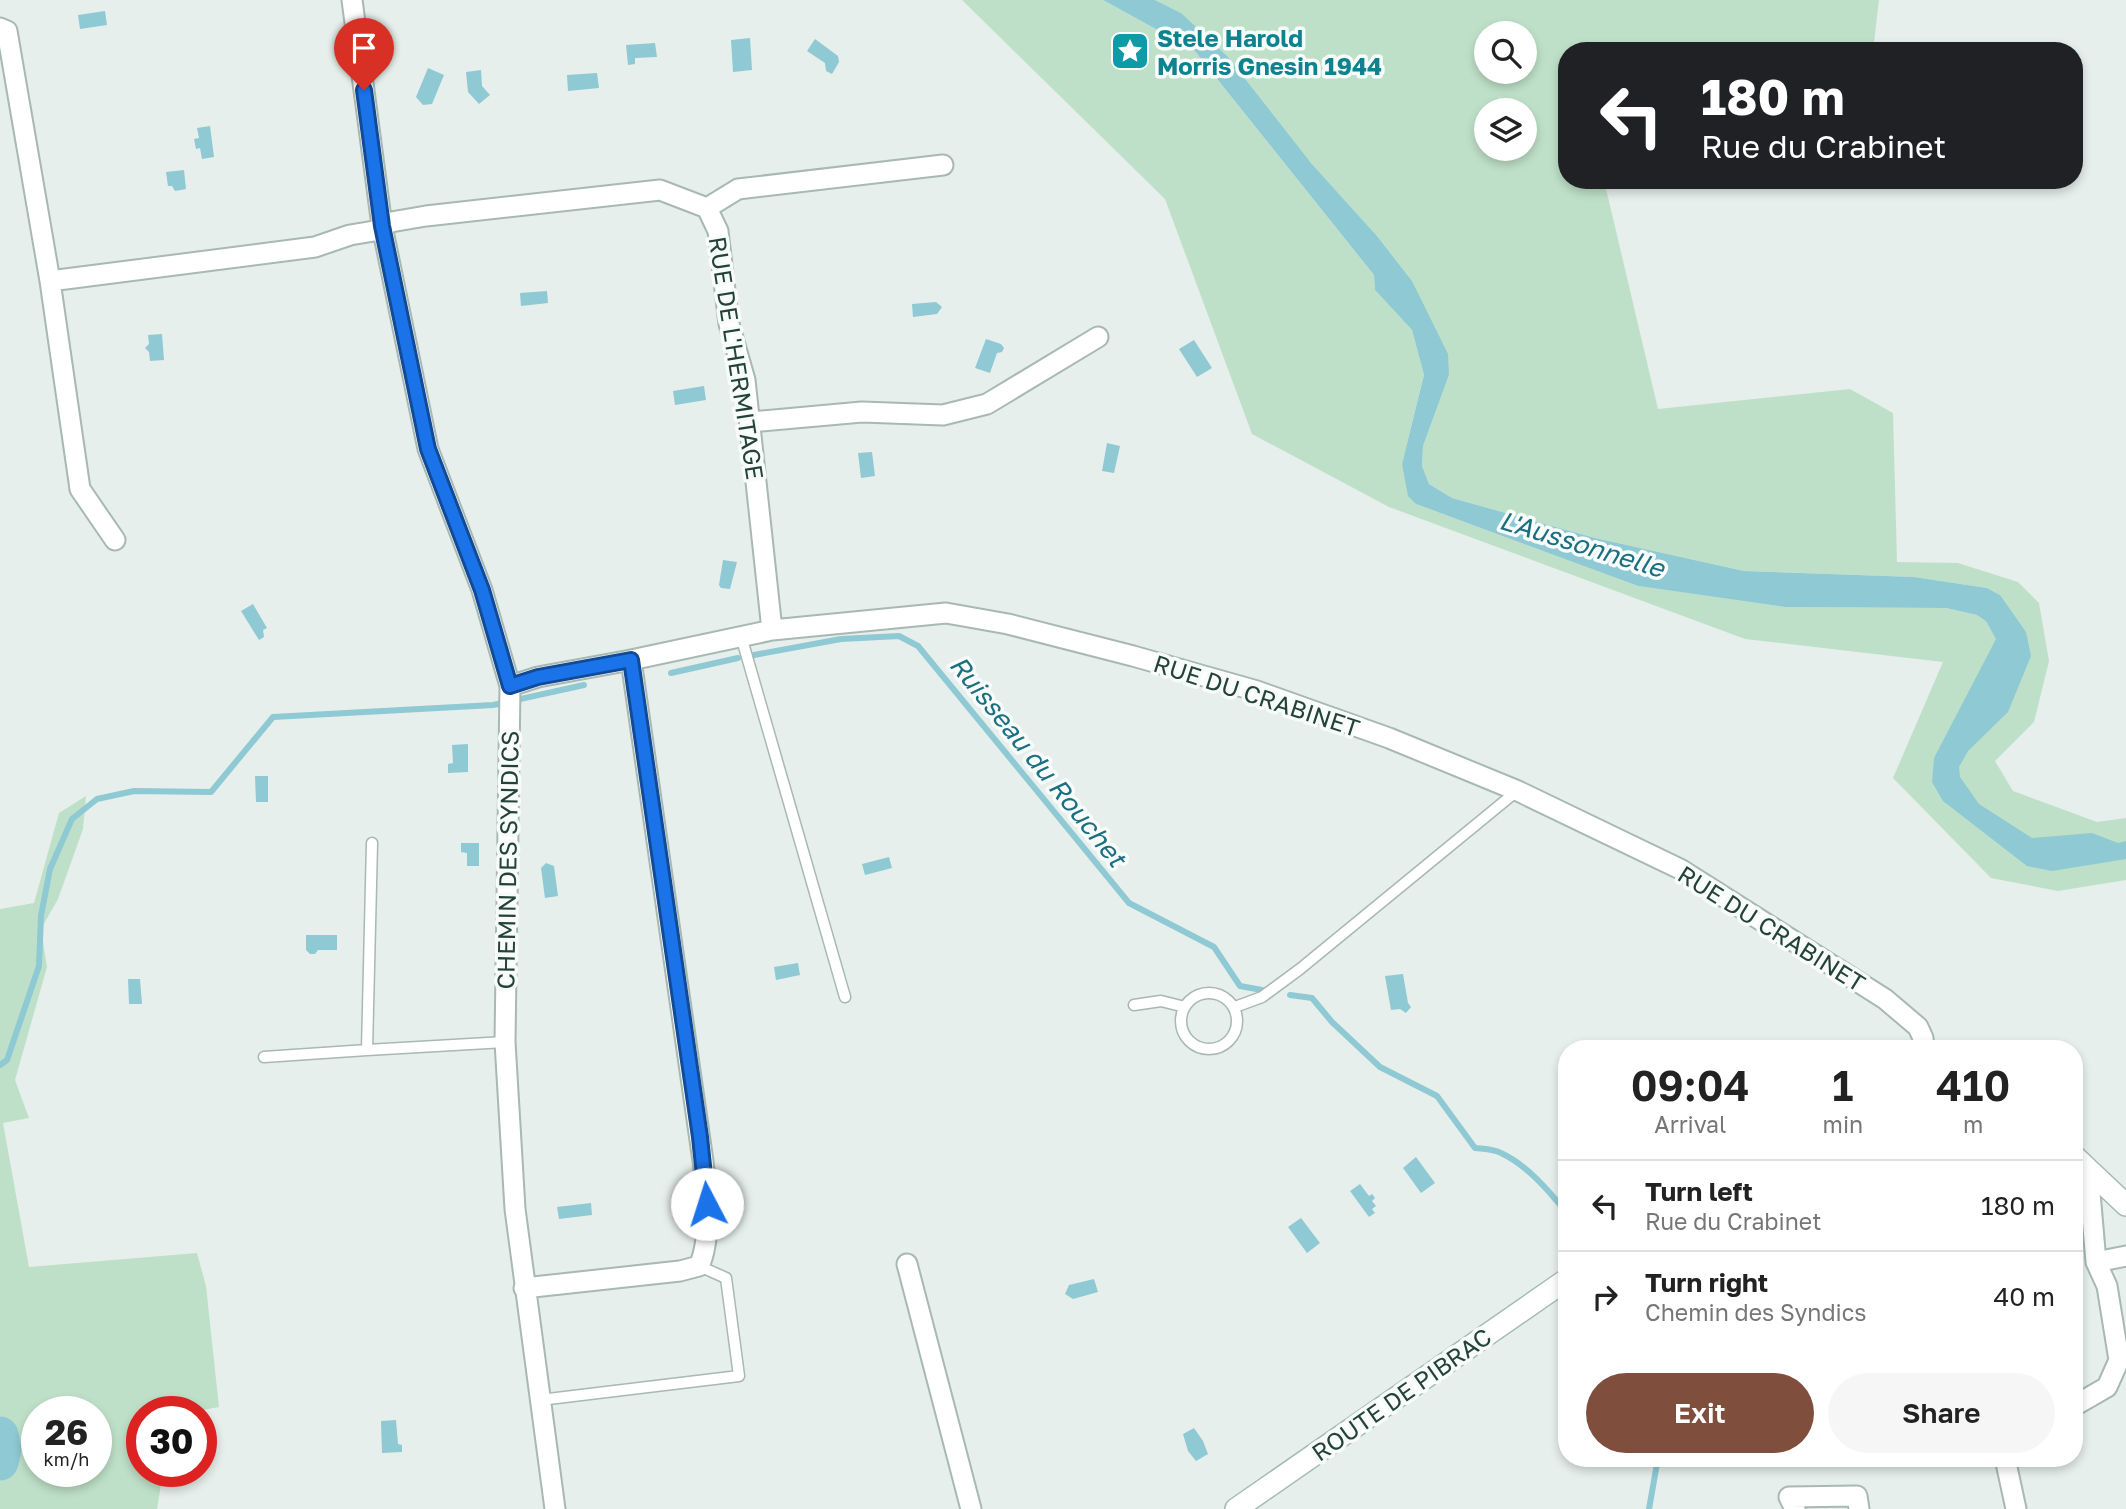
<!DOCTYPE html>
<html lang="en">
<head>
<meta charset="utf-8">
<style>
  :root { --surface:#fff; --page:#f6f6f6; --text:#222; --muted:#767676; --line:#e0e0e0; --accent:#804e3d }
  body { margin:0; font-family:"Golos Text",sans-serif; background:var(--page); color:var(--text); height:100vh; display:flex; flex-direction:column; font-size:26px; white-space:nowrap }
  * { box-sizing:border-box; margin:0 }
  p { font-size:23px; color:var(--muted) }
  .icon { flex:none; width:38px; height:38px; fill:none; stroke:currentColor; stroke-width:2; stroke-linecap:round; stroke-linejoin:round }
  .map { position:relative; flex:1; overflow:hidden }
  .sheet { position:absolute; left:1558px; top:1040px; width:525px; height:427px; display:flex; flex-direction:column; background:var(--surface); border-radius:28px; box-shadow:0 4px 10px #0003 }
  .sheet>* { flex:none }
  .banner { position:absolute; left:1558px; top:42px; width:525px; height:147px; border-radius:28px; box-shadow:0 4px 10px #0003; background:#202124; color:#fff; overflow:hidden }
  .controls { position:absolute; left:1474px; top:21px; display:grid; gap:14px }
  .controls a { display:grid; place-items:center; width:63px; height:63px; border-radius:50%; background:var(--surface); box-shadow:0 4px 10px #0003; font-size:35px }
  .speed { position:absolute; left:21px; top:1396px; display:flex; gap:14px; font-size:35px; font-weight:700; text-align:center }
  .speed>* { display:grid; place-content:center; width:91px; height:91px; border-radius:50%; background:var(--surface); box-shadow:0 4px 10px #0003; line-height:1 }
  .speed small { font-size:18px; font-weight:400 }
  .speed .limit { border:10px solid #d22; background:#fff; color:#111 }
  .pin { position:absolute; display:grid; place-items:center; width:60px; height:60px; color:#fff; margin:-72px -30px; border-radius:50% 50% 50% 0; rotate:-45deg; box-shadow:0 0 7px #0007 }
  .pin .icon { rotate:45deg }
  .me { position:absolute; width:77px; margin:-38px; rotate:355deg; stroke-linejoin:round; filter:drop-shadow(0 0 5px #0008) }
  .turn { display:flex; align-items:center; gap:24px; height:147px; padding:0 28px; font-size:32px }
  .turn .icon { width:91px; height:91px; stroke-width:2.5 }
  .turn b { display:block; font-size:49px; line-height:60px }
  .eta { display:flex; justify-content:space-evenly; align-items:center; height:119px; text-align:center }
  .eta b { font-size:42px; font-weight:600; line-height:49px }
  .primary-button { display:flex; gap:14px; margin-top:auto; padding:14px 28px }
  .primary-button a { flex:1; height:80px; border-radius:42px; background:var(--accent); color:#fff; font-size:28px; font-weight:600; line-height:80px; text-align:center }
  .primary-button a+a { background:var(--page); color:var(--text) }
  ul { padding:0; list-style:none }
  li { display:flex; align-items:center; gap:21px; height:91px; padding:0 28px; border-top:2px solid var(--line) }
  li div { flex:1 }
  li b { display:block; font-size:26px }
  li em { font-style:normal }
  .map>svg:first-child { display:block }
  .green { fill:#bfe0c8; fill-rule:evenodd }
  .water { fill:#8ec9d4 }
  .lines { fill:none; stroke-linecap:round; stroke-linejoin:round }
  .stream { stroke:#8ec9d4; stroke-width:6 }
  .river { stroke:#8ec9d4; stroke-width:37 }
  .lane-casing { stroke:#a8b8b2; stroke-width:13 }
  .street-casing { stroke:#a8b8b2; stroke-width:23 }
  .secondary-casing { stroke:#a4bbb3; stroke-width:24 }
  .lane { stroke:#fff; stroke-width:10 }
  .street { stroke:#fff; stroke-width:19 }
  .secondary { stroke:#fff; stroke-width:21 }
  .route-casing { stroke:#114b97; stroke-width:18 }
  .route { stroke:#1a73e8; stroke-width:12 }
  .labels { text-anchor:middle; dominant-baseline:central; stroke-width:7; stroke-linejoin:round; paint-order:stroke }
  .culture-label { font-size:24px; font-weight:bold; fill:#0d838f; stroke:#f7fbf9; text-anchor:start }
  .street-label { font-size:24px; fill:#24423a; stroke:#f7fbf9 }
  .water-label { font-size:26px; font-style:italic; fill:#1c6f80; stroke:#f7fbf9 }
</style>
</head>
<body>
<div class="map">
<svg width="2126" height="1509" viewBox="0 0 2126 1509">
  <rect width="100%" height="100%" fill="#e6efeb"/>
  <!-- green -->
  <path class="green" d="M962,0H1103L1194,50L1374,275L1375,290L1412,330L1424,375L1402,464L1416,504L1638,586L1785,607L1946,608L1977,615L2000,595L1987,588L1914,577L1744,571L1595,538L1452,498L1429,484L1422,466L1423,446L1449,375L1412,281L1377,236L1311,163L1181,13L1155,0H1879L1873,51H1566V180H1604L1658,409L1850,389L1893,413L1897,562L1958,563L2018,582L2039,603L2049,661L2034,722L1995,761L2013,791L2097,822L2126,818V880L2058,891L1991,878L1893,778L1943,662L1745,639L1389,507L1252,434L1165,199ZM1486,33H1524V72H1486ZM1486,110H1524V149H1486Z
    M86,796L83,829L58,899L41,929L47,967L15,1080L29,1118L3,1123L29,1267L197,1253L206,1286L219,1407L192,1412H142V1472H163L157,1509H0V909L34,903L59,813ZM37,1412H96V1472H37Z"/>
  <!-- water -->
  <path class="water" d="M1103,0H1155L1181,13L1227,56L1311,163L1377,236L1412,281L1448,354L1449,375L1423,446L1422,466L1429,484L1452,498L1595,538L1744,571L1914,577L1987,588L2000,595L2026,632L2031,656L2008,712L1968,751L1959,767L1960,777L1979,804L2032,838L2092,833L2118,843L2126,841V859L2052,871L2027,866L1943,801L1932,782L1934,758L1996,639L1986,621L1977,615L1946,608L1785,607L1638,586L1416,504L1408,496L1402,464L1424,375L1412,330L1375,290L1374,275L1194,50Z
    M105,11L107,25L80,29L78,15Z
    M750,38L752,70L733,72L731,40Z
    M815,39L838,56L839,62L832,74L826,71L825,63L807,51Z
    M655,43L657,57L635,58V64L628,65L626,45Z
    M428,68L444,75L432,104L423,105L416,97Z
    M481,70L482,86L490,95L479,104L468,92L466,72Z
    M597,73L599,88L568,91L567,75Z
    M210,126L214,157L202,159L200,148L196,149L194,139L199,138L197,128Z
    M184,170L186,189L175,191L172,186H168L166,172Z
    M547,291L548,303L521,306L520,293Z
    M936,302L942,307L937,314L913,317L912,304Z
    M162,334L164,360L150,361L149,352L145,348L149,344L148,335Z
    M986,339L1001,344L1004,348L1002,352L997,353L990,373L975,368Z
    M1194,340L1212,368L1197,377L1179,349Z
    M704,386L706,400L675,405L673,391Z
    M1107,443L1120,446L1114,473L1102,471Z
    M872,452L875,476L861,478L858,453Z
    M723,560L737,562L730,589L721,588L719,585Z
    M253,604L267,628L263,630L264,637L259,640L241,611Z
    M468,744V772L448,773V764L453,763L452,745Z
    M255,776H268V802H256Z
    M461,843H479V866H467V853L461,852Z
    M889,857L892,868L865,875L862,864Z
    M546,863L554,866L558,896L545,898L541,868Z
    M306,935H337V950H318L315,954H310L306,950Z
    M798,963L800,975L776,980L774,967Z
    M1403,974L1408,1003L1411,1007L1406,1013L1400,1009L1391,1010L1385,976Z
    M128,979H140L142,1004H129Z
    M1416,1157L1435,1183L1421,1193L1403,1168Z
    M1360,1184L1369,1196L1372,1194L1375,1198L1372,1201L1376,1206L1372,1209L1375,1213L1369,1217L1350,1191Z
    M591,1203L592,1215L559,1219L557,1207Z
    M1301,1218L1320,1243L1307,1253L1288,1227Z
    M1094,1279L1098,1292L1073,1299L1065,1294L1069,1285Z
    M396,1420L398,1444L402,1445V1452L382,1453L381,1421Z
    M1194,1428L1203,1441L1208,1454L1196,1461L1188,1451L1183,1434Z"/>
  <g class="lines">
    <!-- stream -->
    <path class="stream" d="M754,655L841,639L899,636L918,646L1129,903L1214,947L1240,986L1262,990
      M671,673L738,658
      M1290,995L1312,998L1332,1022L1380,1067L1437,1096L1475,1148C1483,1149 1494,1149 1501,1153C1527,1165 1549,1191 1566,1212
      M0,1065L7,1060L39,966L41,916L50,869L72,819L97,799L134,791L211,792L273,717L493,705L584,685
      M1649,1509L1658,1458"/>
    <!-- river -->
    <path class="river" d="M0,1435L3,1449L0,1462"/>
    <defs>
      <path id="lane" d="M741,636L845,997
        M1181 1021a28 28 0 1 1 56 0a28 28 0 1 1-56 0Z
        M1134,1005L1161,1001L1185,1007
        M1235,1007L1262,997L1300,969L1517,791
        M367,1050L505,1042
        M264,1057L367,1050L372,843
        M540,1400L739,1376L726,1278L699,1266"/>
      <path id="street" d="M352,0L382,226L428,449L482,590L510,686L505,1042L515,1209L555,1509
        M0,28L7,31L50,281
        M707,208L738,189L943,165
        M751,422L862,412L943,415L987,404L1098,337
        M115,540L80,489L50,281L315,247L350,235L374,231L391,222L426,216L660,190L707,208L718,231L729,324L745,380L772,630
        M510,686L538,677L631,660L772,630L946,613L1008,624L1133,656L1257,691L1389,738L1518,791L1680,869L1885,999L1918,1027L1923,1038L1924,1048
        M2096,1262L2126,1256
        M907,1264L971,1509
        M524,1288L680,1271L699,1266C712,1238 706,1192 703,1161L631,660
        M2074,1406L2107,1387L2119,1360L2107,1286L2096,1262L2088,1170
        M2005,1458L2016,1509
        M1795,1509L1789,1497L1857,1496L1859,1509"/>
      <path id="secondary" d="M2074,1156L2126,1205
        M1236,1509L1566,1280"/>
    </defs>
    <!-- lane casing -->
    <use href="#lane" class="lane-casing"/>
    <!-- street casing -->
    <use href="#street" class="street-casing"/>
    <!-- secondary casing -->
    <use href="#secondary" class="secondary-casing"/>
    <!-- lane -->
    <use href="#lane" class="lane"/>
    <!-- street -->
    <use href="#street" class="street"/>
    <!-- secondary -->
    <use href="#secondary" class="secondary"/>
  </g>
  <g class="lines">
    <defs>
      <path id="route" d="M364,90L382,226L428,449L482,590L510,686L538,677L631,660L700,1137L707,1204"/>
    </defs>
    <!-- route casing -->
    <use href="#route" class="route-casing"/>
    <!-- route -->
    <use href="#route" class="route"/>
  </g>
  <!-- icons -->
  <defs>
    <symbol id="sight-square" viewBox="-11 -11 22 22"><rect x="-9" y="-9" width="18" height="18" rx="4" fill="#0f9aa8" stroke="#f7fbf9"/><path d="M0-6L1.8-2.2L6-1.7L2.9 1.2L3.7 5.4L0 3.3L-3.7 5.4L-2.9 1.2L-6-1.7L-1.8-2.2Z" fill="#fff"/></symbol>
  </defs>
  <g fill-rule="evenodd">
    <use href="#sight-square" x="1108" y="29" width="44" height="44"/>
  </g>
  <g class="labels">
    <!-- culture labels -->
    <g class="culture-label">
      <text x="1157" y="37">Stele Harold<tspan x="1157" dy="28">Morris Gnesin 1944</tspan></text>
    </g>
    <!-- street labels -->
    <g class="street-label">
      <text transform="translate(737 358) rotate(81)">RUE DE L'HERMITAGE</text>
      <text transform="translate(1257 695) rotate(18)">RUE DU CRABINET</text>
      <text transform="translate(507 860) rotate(-89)">CHEMIN DES SYNDICS</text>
      <text transform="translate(1772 928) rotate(32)">RUE DU CRABINET</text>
      <text transform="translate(1401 1394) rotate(-35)">ROUTE DE PIBRAC</text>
    </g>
    <!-- water labels -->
    <g class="water-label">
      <text transform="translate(1582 544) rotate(17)">L'Aussonnelle</text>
      <text transform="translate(1038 761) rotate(51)">Ruisseau du Rouchet</text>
    </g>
  </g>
</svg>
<div class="controls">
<a><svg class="icon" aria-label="search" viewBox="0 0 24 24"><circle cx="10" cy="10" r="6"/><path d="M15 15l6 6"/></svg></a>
<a><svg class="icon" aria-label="layers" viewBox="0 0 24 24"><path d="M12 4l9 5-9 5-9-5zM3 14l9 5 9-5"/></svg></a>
</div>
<div class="speed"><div>26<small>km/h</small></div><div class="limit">30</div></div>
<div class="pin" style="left:364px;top:90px;background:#d93025"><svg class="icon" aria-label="arrive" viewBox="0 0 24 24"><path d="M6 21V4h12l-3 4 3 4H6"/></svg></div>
<svg class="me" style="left:707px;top:1204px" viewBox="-20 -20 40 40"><circle r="19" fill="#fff"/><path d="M0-13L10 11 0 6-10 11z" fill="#1a73e8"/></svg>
<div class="banner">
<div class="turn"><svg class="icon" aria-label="left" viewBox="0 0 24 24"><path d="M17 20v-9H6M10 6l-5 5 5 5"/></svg><div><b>180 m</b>Rue du Crabinet</div></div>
</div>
<section class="sheet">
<div class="eta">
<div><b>09:04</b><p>Arrival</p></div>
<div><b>1</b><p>min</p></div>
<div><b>410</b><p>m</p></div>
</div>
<ul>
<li><svg class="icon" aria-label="left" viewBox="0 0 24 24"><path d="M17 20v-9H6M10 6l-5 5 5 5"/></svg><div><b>Turn left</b><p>Rue du Crabinet</p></div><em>180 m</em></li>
<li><svg class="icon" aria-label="right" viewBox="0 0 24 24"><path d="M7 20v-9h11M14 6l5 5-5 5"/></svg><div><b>Turn right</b><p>Chemin des Syndics</p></div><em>40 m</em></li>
</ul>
<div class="primary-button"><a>Exit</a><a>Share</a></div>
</section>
</div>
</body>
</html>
